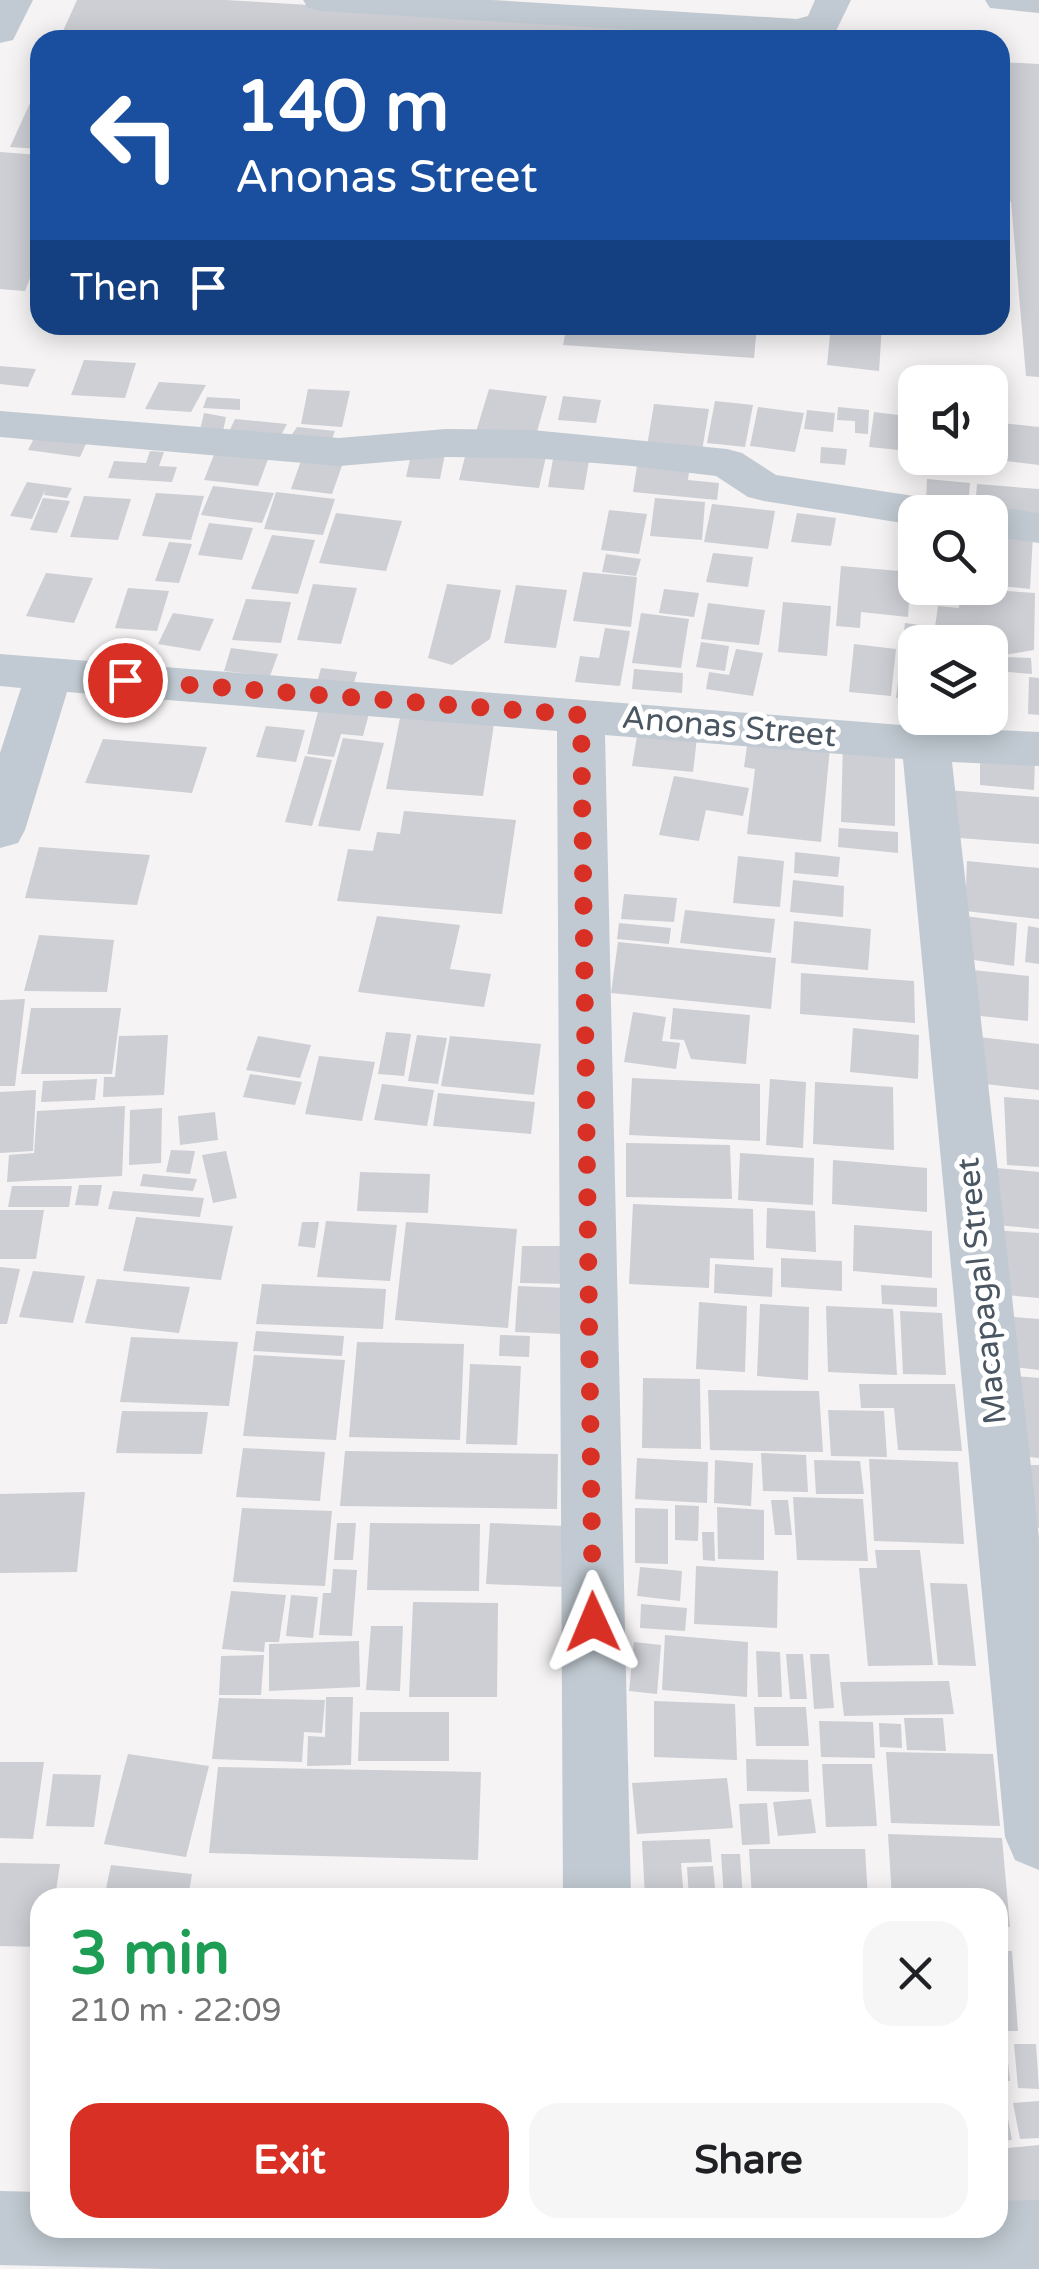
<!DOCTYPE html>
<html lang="en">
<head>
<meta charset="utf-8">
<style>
  :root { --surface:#fff; --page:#f6f6f6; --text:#202124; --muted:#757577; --accent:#d93025 }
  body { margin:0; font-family:"Varela Round",sans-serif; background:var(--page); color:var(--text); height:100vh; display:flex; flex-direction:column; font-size:38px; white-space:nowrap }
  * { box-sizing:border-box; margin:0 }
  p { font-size:32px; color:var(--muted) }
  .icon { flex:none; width:55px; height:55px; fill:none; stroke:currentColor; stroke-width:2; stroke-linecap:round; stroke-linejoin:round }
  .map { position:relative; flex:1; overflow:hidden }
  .panel { position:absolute; left:30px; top:1888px; width:978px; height:350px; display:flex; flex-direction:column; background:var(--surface); border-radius:30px; box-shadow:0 5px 25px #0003 }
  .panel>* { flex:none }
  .banner { position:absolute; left:30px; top:30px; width:980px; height:305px; border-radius:30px; box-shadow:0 5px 25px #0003; background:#1a4fa0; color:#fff; overflow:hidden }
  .tools { position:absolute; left:898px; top:365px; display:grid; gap:20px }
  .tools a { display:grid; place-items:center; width:110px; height:110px; border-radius:20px; background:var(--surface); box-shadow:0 5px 25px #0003; font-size:50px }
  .pin { position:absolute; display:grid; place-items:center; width:85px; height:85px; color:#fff; margin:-42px; border:5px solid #fff; border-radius:50%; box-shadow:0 2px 10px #0007 }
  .me { position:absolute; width:110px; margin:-55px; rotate:359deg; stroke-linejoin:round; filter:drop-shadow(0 0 8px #0008) }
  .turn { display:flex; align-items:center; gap:35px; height:210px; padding:0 40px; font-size:45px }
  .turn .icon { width:130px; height:130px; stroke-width:2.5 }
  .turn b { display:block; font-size:70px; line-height:85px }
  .then { display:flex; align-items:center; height:95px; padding:0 40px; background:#0003; gap:20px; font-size:38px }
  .round { display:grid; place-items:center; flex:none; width:105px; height:105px; border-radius:30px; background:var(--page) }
  .overview { display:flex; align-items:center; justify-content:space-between; height:170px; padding:0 40px }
  h1 { font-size:60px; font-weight:800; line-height:75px; color:#1e9e55 }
  .button { display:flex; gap:20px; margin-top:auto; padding:20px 40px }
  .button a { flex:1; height:115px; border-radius:30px; background:var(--accent); color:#fff; font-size:40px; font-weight:800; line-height:115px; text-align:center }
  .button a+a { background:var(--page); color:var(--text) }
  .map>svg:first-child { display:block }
  .building { fill:#cdcfd5 }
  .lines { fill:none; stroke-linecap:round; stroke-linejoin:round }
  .minor { fill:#c1cad2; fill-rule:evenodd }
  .route { stroke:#d93025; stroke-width:18; stroke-dasharray:0 32.4 }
  .labels { text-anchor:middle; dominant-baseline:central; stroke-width:10; stroke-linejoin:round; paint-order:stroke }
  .street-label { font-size:32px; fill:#4a5661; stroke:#fff }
</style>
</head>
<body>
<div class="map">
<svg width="1039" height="2269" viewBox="0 0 1039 2269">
  <rect width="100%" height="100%" fill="#f5f3f3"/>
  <!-- building -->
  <path class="building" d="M77,0H225L783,33V40H59Z
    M1000,62L1039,64V377L1026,376L1011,202L1000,201Z
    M40,81V149L10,147Z
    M0,152L40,155V252L25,291L0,289Z
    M1000,231H1005L1006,309H1000Z
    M567,325H757L754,358L563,345Z
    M831,325H882L879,371L827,365Z
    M84,360L136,363L125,398L71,395Z
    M0,366L36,369L28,387L0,384Z
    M159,382L206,385L191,412L145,409Z
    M308,389L350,391L342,427L301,424Z
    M489,389L547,396L535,439L476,432Z
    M563,396L601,400L596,423L558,420Z
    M207,397L240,399V410L203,408Z
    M715,401L753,405L745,447L707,443Z
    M654,404L709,409L701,457L646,452Z
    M758,407L804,413L795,452L750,446Z
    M838,407L869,410L868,434L855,433V421L837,420Z
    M807,410L835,413L833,432L804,429Z
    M874,412L914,417L909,451L869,447Z
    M204,413L226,417L222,436L199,434Z
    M235,419L287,424L279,439L227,436Z
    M1001,423L1039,427V465L998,460Z
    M297,427L335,431L329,446L288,440Z
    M39,428L90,435L80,457L28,450Z
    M468,445L547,452L539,488L459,480Z
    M413,446L446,449L440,479L406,477Z
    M217,447L270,454L258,486L204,480Z
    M821,447L847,449L845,465L820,463Z
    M150,451L164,452L159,466L177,467L172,482L108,478L114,461L146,463Z
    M554,453L590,455L584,490L548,487Z
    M303,455L344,460L332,494L291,489Z
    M638,459L690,463L688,480L719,483L717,500L633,492Z
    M927,479L970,483L968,509L926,505Z
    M27,482L72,488L67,498L44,495L45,490L32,519L10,516Z
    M977,484L1039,489V523L990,519V509L975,508Z
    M213,486L274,493L262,523L201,515Z
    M276,492L335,499L323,535L264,529Z
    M156,493L204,496L191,540L142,536Z
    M84,496L131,499L118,540L70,537Z
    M43,498L70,501L57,533L30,530Z
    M655,498L705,502L702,540L650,536Z
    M712,504L775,511L768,549L704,542Z
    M609,510L647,514L639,554L601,550Z
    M336,513L402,521L386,571L319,563Z
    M797,513L836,518L831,546L791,542Z
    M209,523L253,528L242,560L198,555Z
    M990,530L1033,535L1030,589L990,585Z
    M272,535L315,540L298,594L251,589Z
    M169,542L192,544L179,583L155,581Z
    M713,553L753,557L748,587L706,582Z
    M606,554L641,559L636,576L602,572Z
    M841,566L911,572L908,617L861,612L860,628L836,626Z
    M583,572L637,577L631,627L573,621Z
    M46,573L93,578L74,623L26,616Z
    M313,584L357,588L341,644L297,640Z
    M447,584L501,590L490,639L452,665L428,658Z
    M516,585L567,590L556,648L504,643Z
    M128,588L169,591L157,631L115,628Z
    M960,588L1035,593L1034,650L998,656L997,667H990V642H958V622L956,642H915V700L896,698L905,623L935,627L938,606L959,608Z
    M664,589L699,593L694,617L659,613Z
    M246,599L291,602L281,643L232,640Z
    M783,602L831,606L827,656L778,652Z
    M708,603L765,610L759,645L701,639Z
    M173,613L214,619L200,651L158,644Z
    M641,613L689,619L681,668L632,663Z
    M605,628L630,631L620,686L575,682L580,656L599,658Z
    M701,642L729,646L725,671L696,667Z
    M854,644L896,649L891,696L849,692Z
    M231,648L278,654L270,676L224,671Z
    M736,649L763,653L753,696L706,689L709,672L729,675Z
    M1007,657L1031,658L1032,674L1008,672Z
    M321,668L357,672L351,693L315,690Z
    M634,669L683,673L682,693L632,689Z
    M1029,677L1039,678V715L1028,714Z
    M321,700L371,706L363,736L341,734L334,757L307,754Z
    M400,718L494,724L483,796L386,789Z
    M639,724L698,729L693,772L632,766Z
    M266,726L305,730L296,762L256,757Z
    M343,738L384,743L360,831L318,826Z
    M103,739L207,747L192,793L85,783Z
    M748,739L830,748L821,842L747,834L755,769L744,767Z
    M843,741L895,744V826L841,822Z
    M980,753L1035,758L1034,790L980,785Z
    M305,756L332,760L312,826L285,822Z
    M674,776L749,788L743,816L706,810L699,841L659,835Z
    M947,790L1039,797V844L947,837Z
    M404,811L516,820L502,914L337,901L348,849L373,851L377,832L400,834Z
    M839,828L898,832V853L838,847Z
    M39,847L150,855L137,905L25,898Z
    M795,852L840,857L838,877L794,873Z
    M738,856L784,861L780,907L733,903Z
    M967,861L1039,868V919L965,911Z
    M793,880L844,886L843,917L790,912Z
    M624,894L677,898L674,922L621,919Z
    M685,910L775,919L771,953L680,943Z
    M958,915L1017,923L1014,966L954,957Z
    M377,916L460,925L450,969L491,974L484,1007L358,992Z
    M794,921L871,929L868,970L791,963Z
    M619,923L671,928L669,944L617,939Z
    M1028,926L1039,928V964L1025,962Z
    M39,935L114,940L107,992L24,991Z
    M618,942L776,958L771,1009L611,993Z
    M972,970L1029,976L1028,1021L971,1015Z
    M801,973L914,981L915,1023L800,1014Z
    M25,999L15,1086H0V1000Z
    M31,1008H121L112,1074H21Z
    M673,1008L750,1015L746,1064L691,1059L684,1040L670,1039Z
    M633,1012L666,1017L662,1041L680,1043L676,1069L624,1062Z
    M853,1028L919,1035L918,1079L850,1072Z
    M386,1032L411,1034L404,1076L378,1074Z
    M168,1035L164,1095L103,1097L104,1077H115L119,1036Z
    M417,1035L447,1038L438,1084L408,1081Z
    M258,1036L311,1045L300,1078L246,1070Z
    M450,1036L541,1044L534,1095L441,1086Z
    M979,1037L1039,1044V1090L976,1083Z
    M319,1056L375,1062L362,1121L305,1114Z
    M250,1074L302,1082L295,1105L243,1097Z
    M632,1078L760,1084V1141L629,1135Z
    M97,1079L95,1100L41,1102L43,1081Z
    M770,1079L806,1082L803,1148L766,1145Z
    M815,1082L893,1087L894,1150L813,1144Z
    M382,1084L434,1090L427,1126L374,1120Z
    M36,1090L33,1151L0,1153V1092Z
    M438,1093L535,1102L531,1134L433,1126Z
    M1004,1097L1039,1100V1167L1007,1165Z
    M125,1106L122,1176L7,1182L9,1155L34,1153L37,1111Z
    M162,1108L161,1163L129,1165L130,1110Z
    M215,1112L218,1140L180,1145L178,1116Z
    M626,1143L730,1145L732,1199L626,1197Z
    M171,1150L195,1151L190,1174L166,1172Z
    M226,1151L237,1198L213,1203L202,1155Z
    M740,1153L814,1158L813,1205L738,1200Z
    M833,1160L927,1168V1212L832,1204Z
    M985,1167L1039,1172V1229L986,1224Z
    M360,1172L430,1174L428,1213L357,1211Z
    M143,1174L197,1179L193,1191L140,1186Z
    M79,1185H102L98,1206L75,1205Z
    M12,1186H72L69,1207H8Z
    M113,1191L204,1198L200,1217L108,1209Z
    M633,1204L753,1209L754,1260L710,1258L709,1288L629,1284Z
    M767,1208L815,1211L816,1252L766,1248Z
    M0,1210H44L36,1259H0Z
    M136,1217L233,1226L221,1280L123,1271Z
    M326,1221L397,1225L390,1281L317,1277Z
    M302,1222H319L315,1248L298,1246Z
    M406,1222L517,1229L508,1328L395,1320Z
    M854,1225L932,1231V1278L853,1271Z
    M993,1230L1039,1233V1298L995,1294Z
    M522,1246H570V1284L520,1283Z
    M781,1258L842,1261V1291L781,1287Z
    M715,1264L773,1268L772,1297L714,1293Z
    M0,1267L20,1269L7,1324H0Z
    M33,1271L85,1276L73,1323L19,1317Z
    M97,1279L190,1287L179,1333L85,1323Z
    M262,1284L386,1289L383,1329L256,1324Z
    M881,1285L937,1288V1307L882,1304Z
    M518,1286L567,1288L563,1334L515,1332Z
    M699,1302L747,1306L745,1372L696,1369Z
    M760,1304L809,1307L808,1380L757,1376Z
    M826,1306L893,1309L897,1375L828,1372Z
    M900,1311L942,1313L946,1375L903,1374Z
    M1014,1317L1039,1319V1370L1015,1367Z
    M256,1331L344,1336L342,1356L253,1351Z
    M500,1335L530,1336L529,1357L499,1356Z
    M131,1337L238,1342L229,1406L120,1402Z
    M357,1342L464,1344L460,1440L349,1437Z
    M254,1355L345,1360L336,1440L243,1436Z
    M470,1364L521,1366L517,1445L466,1444Z
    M1016,1376L1039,1378V1458L1019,1456Z
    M643,1378L700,1379L701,1449L642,1448Z
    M859,1384H955L962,1451L898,1450L894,1408H861Z
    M708,1390L819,1391L823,1452L710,1450Z
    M828,1410L884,1411L887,1457L831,1456Z
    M122,1411L208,1412L202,1454L116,1453Z
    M243,1448L325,1452L320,1501L236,1497Z
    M345,1451L558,1454L557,1509L340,1506Z
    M761,1453L806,1455L808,1492L763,1491Z
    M637,1458L708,1462L707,1503L635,1499Z
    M869,1459L958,1462L964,1544L874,1541Z
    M715,1460L753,1463L751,1506L714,1503Z
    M814,1460L860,1461L864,1494H816Z
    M1028,1465H1039V1528H1033Z
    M85,1492L77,1572L0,1573V1494Z
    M793,1497L863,1499L868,1561L797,1560Z
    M771,1500H788L792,1535H775Z
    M675,1505L699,1506L698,1541L675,1540Z
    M717,1507L764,1510V1560L718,1559Z
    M242,1508L332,1511L325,1586L233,1582Z
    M635,1508L668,1509V1564L635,1563Z
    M337,1523H356L353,1560H334Z
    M370,1523L480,1524L479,1591L367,1590Z
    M490,1523L567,1526L564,1587L486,1584Z
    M702,1532H714L715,1561L703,1560Z
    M875,1550H920L933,1665L868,1666L859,1568H877Z
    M696,1566L778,1571L777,1628L694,1624Z
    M640,1567L682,1571L680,1601L637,1596Z
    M333,1569L357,1570L352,1636L319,1635L323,1593H331Z
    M930,1583L967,1584L976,1666L938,1665Z
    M231,1591L286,1595L279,1642H265L264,1652L222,1649Z
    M291,1595L318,1597L313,1638L286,1636Z
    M413,1602L498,1603L497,1697H409Z
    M641,1604L687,1608L685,1631L640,1628Z
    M371,1626H403L400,1691L366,1690Z
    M665,1635L748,1642L747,1697L662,1690Z
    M359,1641L360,1687L269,1691V1644Z
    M634,1642L661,1645L657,1694L629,1691Z
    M756,1651L780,1652L782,1697H758Z
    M786,1654H803L807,1699H790Z
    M810,1654H829L834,1708L814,1709Z
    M264,1655L261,1695H219L221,1656Z
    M949,1681L954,1714L844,1716L840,1682Z
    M326,1697H353L351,1765L307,1766L308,1736L325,1737Z
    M219,1698L325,1700L322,1733L304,1732L302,1762L212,1759Z
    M654,1701L735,1704L737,1760L654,1757Z
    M754,1707H806L809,1746H756Z
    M360,1712H449V1761H358Z
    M904,1718H943L946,1751L907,1750Z
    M819,1721L873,1722L875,1758L821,1757Z
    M879,1723L901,1724L902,1748L880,1747Z
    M886,1752L993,1754L1000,1826L891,1823Z
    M128,1754L209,1766L186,1857L104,1844Z
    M746,1759L808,1760L809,1792L747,1791Z
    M0,1762H44L33,1839L0,1838Z
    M822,1764H872L877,1826L826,1827Z
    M218,1767L481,1772L478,1860L209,1853Z
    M53,1774L101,1775L94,1827L46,1826Z
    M727,1778L733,1828L637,1834L632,1783Z
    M811,1799L816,1833L778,1836L773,1802Z
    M767,1803L770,1844L742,1845L739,1804Z
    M888,1834L1002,1838L1010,1927L998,1926V1898H892Z
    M710,1839L712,1862L681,1863L684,1898H645L642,1841Z
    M749,1849H865L868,1898H752Z
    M721,1854H740L743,1898H724Z
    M0,1863L60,1864L55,1898H40V1947L0,1946Z
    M111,1865L192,1874L188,1898H104Z
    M713,1866L716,1898H689L687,1867Z
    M998,1951H1012L1018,2031H998Z
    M998,2042L1006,2043L1010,2081L998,2080Z
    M1014,2044H1036L1039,2089L1018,2088Z
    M1003,2091L1012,2140L998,2141V2092Z
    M1039,2101V2138L1020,2139L1013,2103Z
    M1039,2145V2203L998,2207V2149Z"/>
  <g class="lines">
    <!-- minor -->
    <path class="minor" d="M0,0H33L13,40L0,43Z
      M303,0H492L797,19L808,16L815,0H851L836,31L802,40L321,11L308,8Z
      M985,0H1039V13L990,8Z
      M0,411L339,438L446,429L532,430L727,449L742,453L776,475L927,498L943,502L949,512H915V525L764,501L748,497L716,476L632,466L532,458L446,457L339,466L0,437Z
      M990,506L1039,513V543L990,536V512H973Z
      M0,654L926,727L1039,732V766L952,762L1039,1538V1870L1015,1860L1005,1837L903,759L605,735L631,1898H563L557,731L67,692L25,830L18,843L0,848V753L21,688L0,686Z
      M0,2191L40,2192V2228H998V2201L1039,2200V2269H164L0,2265Z"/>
  </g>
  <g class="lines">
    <!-- route -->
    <path class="route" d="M125,680L581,715L593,1622"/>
  </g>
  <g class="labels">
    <!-- street labels -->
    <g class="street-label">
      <text transform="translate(729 727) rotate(5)">Anonas Street</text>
      <text transform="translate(982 1291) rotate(-96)">Macapagal Street</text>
    </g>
  </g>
</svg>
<div class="tools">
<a><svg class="icon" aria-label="sound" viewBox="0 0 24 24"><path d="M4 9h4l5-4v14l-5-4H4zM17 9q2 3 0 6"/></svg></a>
<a><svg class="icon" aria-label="search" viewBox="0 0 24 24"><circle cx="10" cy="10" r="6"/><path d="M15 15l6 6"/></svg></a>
<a><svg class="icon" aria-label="layers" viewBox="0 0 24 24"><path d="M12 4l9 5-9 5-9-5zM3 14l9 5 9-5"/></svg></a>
</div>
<div class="pin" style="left:125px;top:680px;background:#d93025"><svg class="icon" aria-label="arrive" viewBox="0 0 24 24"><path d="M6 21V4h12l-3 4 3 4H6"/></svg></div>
<svg class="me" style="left:593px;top:1622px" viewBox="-20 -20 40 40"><path d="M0-17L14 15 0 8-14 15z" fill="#d93025" stroke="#fff" stroke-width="4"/></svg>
<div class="banner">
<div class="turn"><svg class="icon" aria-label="left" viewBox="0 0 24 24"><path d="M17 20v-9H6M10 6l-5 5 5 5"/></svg><div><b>140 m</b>Anonas Street</div></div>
<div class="then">Then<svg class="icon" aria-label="arrive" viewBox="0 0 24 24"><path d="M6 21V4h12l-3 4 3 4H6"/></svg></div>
</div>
<section class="panel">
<div class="overview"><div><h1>3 min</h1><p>210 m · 22:09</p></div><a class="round"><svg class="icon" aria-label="close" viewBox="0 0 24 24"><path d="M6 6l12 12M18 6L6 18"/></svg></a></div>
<div class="button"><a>Exit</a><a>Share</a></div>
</section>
</div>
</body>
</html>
